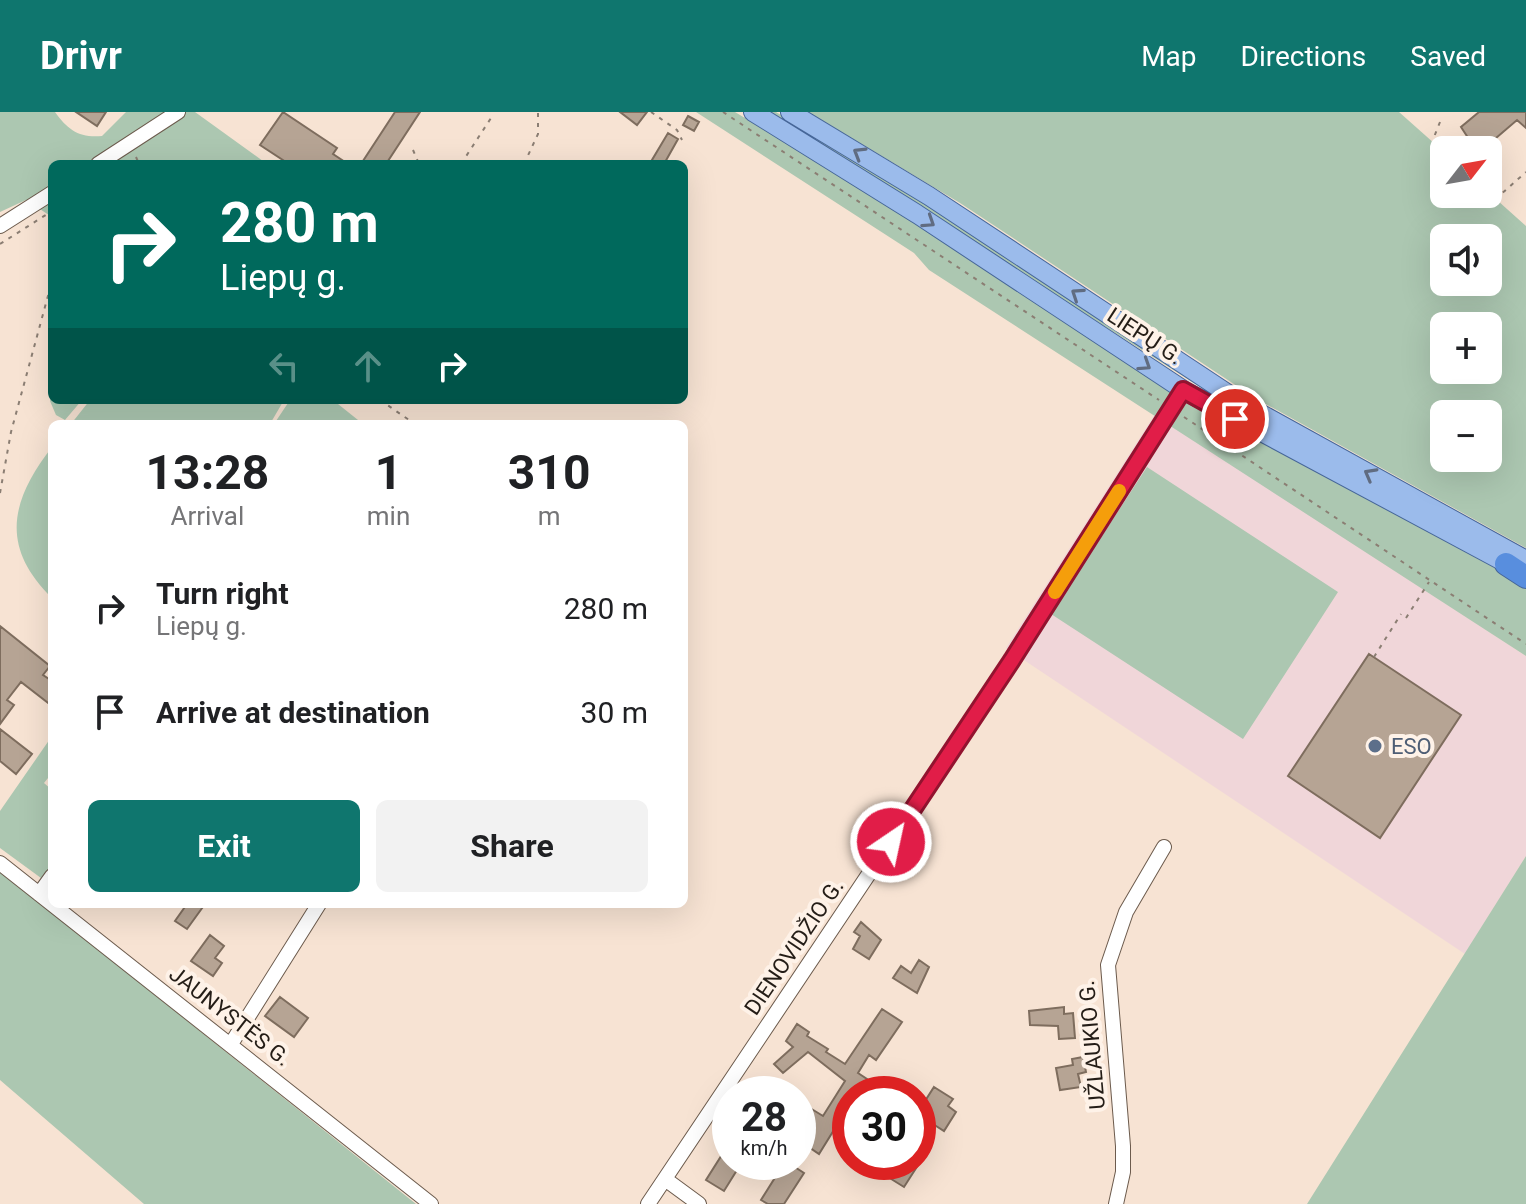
<!DOCTYPE html>
<html lang="en">
<head>
<meta charset="utf-8">
<style>
  :root { --surface:#fff; --page:#f2f2f2; --text:#202124; --muted:#757577; --accent:#0f766e }
  body { margin:0; font-family:Roboto,sans-serif; background:var(--page); color:var(--text); height:100vh; display:flex; flex-direction:column; font-size:30px; white-space:nowrap }
  * { box-sizing:border-box; margin:0 }
  p { font-size:26px; color:var(--muted) }
  .icon { flex:none; width:44px; height:44px; fill:none; stroke:currentColor; stroke-width:2; stroke-linecap:round; stroke-linejoin:round }
  .map { position:relative; flex:1; overflow:hidden }
  .drawer { position:absolute; left:48px; top:308px; width:640px; height:488px; display:flex; flex-direction:column; background:var(--surface); border-radius:12px; box-shadow:0 8px 32px #0002 }
  .drawer>* { flex:none }
  .guide { position:absolute; left:48px; top:48px; width:640px; height:244px; border-radius:12px; box-shadow:0 8px 32px #0002; background:#00695c; color:#fff; overflow:hidden }
  .needle { width:52px; rotate:59deg }
  .buttons { position:absolute; left:1430px; top:24px; display:grid; gap:16px }
  .buttons a { display:grid; place-items:center; width:72px; height:72px; border-radius:12px; background:var(--surface); box-shadow:0 8px 32px #0002; font-size:40px }
  .speed { position:absolute; left:712px; top:964px; display:flex; gap:16px; font-size:40px; font-weight:700; text-align:center }
  .speed>* { display:grid; place-content:center; width:104px; height:104px; border-radius:50%; background:var(--surface); box-shadow:0 8px 32px #0002; line-height:1 }
  .speed small { font-size:20px; font-weight:400 }
  .speed .limit { border:12px solid #d22; background:#fff; color:#111 }
  .pin { position:absolute; display:grid; place-items:center; width:68px; height:68px; color:#fff; margin:-34px; border:4px solid #fff; border-radius:50%; box-shadow:0 2px 8px #0007 }
  .me { position:absolute; width:88px; margin:-44px; rotate:34deg; stroke-linejoin:round; filter:drop-shadow(0 0 6px #0008) }
  .turn { display:flex; align-items:center; gap:28px; height:168px; padding:0 40px; font-size:36px }
  .turn .icon { width:104px; height:104px; stroke-width:2.5 }
  .turn b { display:block; font-size:56px; line-height:68px }
  .lanes { display:flex; align-items:center; height:76px; padding:0 40px; background:#0003; justify-content:center; gap:40px; direction:ltr }
  .lanes .off { opacity:.35 }
  .eta { display:flex; justify-content:space-evenly; align-items:center; height:136px; text-align:center }
  .eta b { font-size:48px; font-weight:700; line-height:56px }
  .primary-button { display:flex; gap:16px; margin-top:auto; padding:16px 40px }
  .primary-button a { flex:1; height:92px; border-radius:12px; background:var(--accent); color:#fff; font-size:32px; font-weight:700; line-height:92px; text-align:center }
  .primary-button a+a { background:var(--page); color:var(--text) }
  ul { padding:0; list-style:none }
  li { display:flex; align-items:center; gap:24px; height:104px; padding:0 40px }
  li div { flex:1 }
  li b { display:block; font-size:30px }
  li em { font-style:normal }
  header { display:flex; align-items:center; gap:48px; box-sizing:border-box; height:112px; padding:0 40px; background:var(--accent); color:#fff }
  header strong { font-size:38px }
  nav { display:flex; gap:44px; margin-inline-start:auto; font-size:28px }
  .map>svg:first-child { display:block }
  .commercial { fill:#f0d6d9 }
  .green { fill:#acc7b1; fill-rule:evenodd }
  .building { fill:#b6a494; stroke:#7e6d5e; stroke-width:2 }
  .lines { fill:none; stroke-linecap:round; stroke-linejoin:round }
  .minor-casing { stroke:#6c5b4d; stroke-width:16 }
  .major-casing { stroke:#466698; stroke-width:20 }
  .highway-casing { stroke:#466698; stroke-width:24 }
  .path { stroke:#8b7e73; stroke-width:2; stroke-dasharray:4 6; stroke-linecap:butt }
  .minor { stroke:#fff; stroke-width:14 }
  .major { stroke:#9bbbeb; stroke-width:18 }
  .highway { stroke:#588ede; stroke-width:22 }
  .oneway { stroke:#606c81 }
  .route-casing { stroke:#92132f; stroke-width:20 }
  .route { stroke:#e11d48; stroke-width:14 }
  .slow { stroke:#f59e0b; stroke-width:14 }
  .service-dot { fill:#5c6f8a; stroke:#fef2e8; stroke-width:3 }
  .labels { text-anchor:middle; dominant-baseline:central; stroke-width:8; stroke-linejoin:round; paint-order:stroke }
  .street-label { font-size:22px; fill:#241d17; stroke:#fef2e8 }
  .service-label { font-size:22px; fill:#4e5e75; stroke:#fef2e8; text-anchor:start }
</style>
</head>
<body>
<header>
<strong>Drivr</strong>
<nav><a>Map</a><a>Directions</a><a>Saved</a></nav>
</header>
<div class="map">
<svg width="1526" height="1092" viewBox="0 0 1526 1092">
  <rect width="100%" height="100%" fill="#f7e3d3"/>
  <!-- commercial -->
  <path class="commercial" d="M1155,302L1526,544V744L1465,842L1006,536Z"/>
  <!-- green -->
  <path class="green" d="M0,0H55C68,18 79,26 102,24L126,0H195L267,52H52V105L26,88L0,100Z
    M696,0H735L911,106L1156,271L1245,322L1427,416L1526,474V544L929,158L914,141Z
    M768,0H776L959,111L1224,286L1222,289Z
    M808,0H1399L1444,40V82L1488,80L1526,114V436L1255,286L960,91ZM1444,126H1488V170H1444ZM1444,214H1488V258H1444ZM1444,302H1488V346H1444Z
    M52,274V288H82L65,308L56,303L50,289Z
    M90,288H284L270,312H71Z
    M290,288H333L363,312H274Z
    M52,335V486C0,435 10,389 52,335Z
    M1147,355L1338,480L1243,627L1051,502Z
    M52,624V661L44,671L52,678V753L41,766L0,736V699Z
    M1526,744V1092H1307Z
    M0,759L416,1092H144L0,968Z"/>
  <!-- building -->
  <path class="building" d="M76,0H106L97,14Z
    M283,0L337,36L333,42L348,52H289L260,33Z
    M395,0H420L386,52H361Z
    M620,0H647L637,13Z
    M1479,0H1526V16L1517,8L1482,38H1476L1461,15Z
    M688,4L699,10L694,19L683,13Z
    M668,21L678,27L664,52H659L652,48Z
    M0,514L50,554L43,563L52,569V594L21,570L7,588L14,593L0,612Z
    M1369,542L1461,603L1380,726L1288,664Z
    M0,617L32,642L16,662L0,649Z
    M187,792H205L187,817L175,809Z
    M861,810L881,828L869,847L853,837L860,824L854,820Z
    M210,823L224,834L215,846L222,851L213,864L191,849Z
    M919,848L929,855L917,881L893,866L901,854L911,861Z
    M280,885L308,906L294,925L265,904Z
    M1064,895V902L1073,901L1075,926L1059,927L1058,914L1030,913L1029,899Z
    M882,897L902,910L876,948L869,943L858,961L867,967L857,982H850V992L819,1042L803,1031L807,1025L798,1015L810,996L823,1004L845,969L808,940L783,961L774,952L793,935L786,929L797,912L809,920L807,924L828,937L826,940L845,952Z
    M1083,945L1086,960L1078,962L1081,975L1060,978L1056,956L1073,953L1072,947Z
    M768,971L787,982H761Z
    M934,975L953,987L948,994L956,1000L944,1019L933,1012L918,1035V1000Z
    M730,1030V1050H742L724,1079L706,1068Z
    M769,1050H787L804,1061L784,1092H768L761,1088L776,1064L765,1057Z
    M897,1050H920L904,1075L888,1065Z"/>
  <g class="lines">
    <defs>
      <path id="minor" d="M98,52L178,0
        M0,114L52,81
        M0,751L431,1092
        M39,782L52,764
        M231,932L319,792
        M665,1067L699,1092
        M648,1092L1012,548L1183,278
        M1116,1092L1123,1060V1034L1108,853L1126,800L1164,735"/>
      <path id="major" d="M753,0L917,102L1185,279L1519,458
        M790,0L929,84L1245,293L1526,448"/>
      <path id="highway" d="M1506,452L1526,465"/>
    </defs>
    <!-- minor casing -->
    <use href="#minor" class="minor-casing"/>
    <!-- major casing -->
    <use href="#major" class="major-casing"/>
    <!-- highway casing -->
    <use href="#highway" class="highway-casing"/>
    <!-- path -->
    <path class="path" d="M651,0L677,18L682,28
      M723,0L1159,288
      M1440,10L1434,25L1449,38
      M413,38L419,52
      M136,45L139,52
      M461,52L493,3
      M524,52L538,22V0
      M1488,74L1499,84L1526,60
      M684,79L688,78
      M0,132L52,99
      M380,288L415,312
      M1184,305L1526,532
      M0,381L11,320L52,169
      M1406,506L1429,470
      M1374,545L1401,502"/>
    <!-- minor -->
    <use href="#minor" class="minor"/>
    <!-- major -->
    <use href="#major" class="major"/>
    <!-- highway -->
    <use href="#highway" class="highway"/>
  </g>
  <!-- one-way arrows -->
  <defs><path id="oneway-chevron" d="M-2-3.5L2.5 0L-2 3.5" fill="none" stroke-width="1.6" stroke-linecap="round" stroke-linejoin="round" transform="scale(2)"/></defs>
  <g class="oneway">
    <use href="#oneway-chevron" transform="translate(859 41) rotate(-149)"/>
    <use href="#oneway-chevron" transform="translate(929 110) rotate(33)"/>
    <use href="#oneway-chevron" transform="translate(1077 182) rotate(-146)"/>
    <use href="#oneway-chevron" transform="translate(1145 253) rotate(33)"/>
    <use href="#oneway-chevron" transform="translate(1370 362) rotate(-151)"/>
  </g>
  <g class="lines">
    <defs>
      <path id="route" d="M891,730L1012,548L1183,278L1235,307"/>
    </defs>
    <!-- route casing -->
    <use href="#route" class="route-casing"/>
    <!-- route -->
    <use href="#route" class="route"/>
    <!-- slow -->
    <path class="slow" d="M1055,480L1119,379"/>
  </g>
  <!-- markers -->
  <circle class="service-dot" cx="1375" cy="634" r="8"/>
  <g class="labels">
    <!-- street labels -->
    <g class="street-label">
      <text transform="translate(1145 224) rotate(33)">LIEPŲ G.</text>
      <text transform="translate(794 835) rotate(-56)">DIENOVIDŽIO G.</text>
      <text transform="translate(230 904) rotate(38)">JAUNYSTĖS G.</text>
      <text transform="translate(1092 933) rotate(-95)">UŽLAUKIO G.</text>
    </g>
    <!-- service labels -->
    <g class="service-label">
      <text x="1391" y="634">ESO</text>
    </g>
  </g>
</svg>
<div class="buttons">
<a><svg class="needle" viewBox="-14 -14 28 28"><path d="M0-13l5 13h-10z" fill="#e53935"/><path d="M0 13l5-13h-10z" fill="#757577"/></svg></a>
<a><svg class="icon" aria-label="sound" viewBox="0 0 24 24"><path d="M4 9h4l5-4v14l-5-4H4zM17 9q2 3 0 6"/></svg></a>
<a>+</a>
<a>−</a>
</div>
<div class="speed"><div>28<small>km/h</small></div><div class="limit">30</div></div>
<div class="pin" style="left:1235px;top:307px;background:#d93025"><svg class="icon" aria-label="arrive" viewBox="0 0 24 24"><path d="M6 21V4h12l-3 4 3 4H6"/></svg></div>
<svg class="me" style="left:891px;top:730px" viewBox="-20 -20 40 40"><circle r="17" fill="#e11d48" stroke="#fff" stroke-width="3"/><path d="M0-11L8 9 0 5-8 9z" fill="#fff"/></svg>
<div class="guide">
<div class="turn"><svg class="icon" aria-label="right" viewBox="0 0 24 24"><path d="M7 20v-9h11M14 6l5 5-5 5"/></svg><div><b>280 m</b>Liepų g.</div></div>
<div class="lanes"><svg class="icon off" aria-label="left" viewBox="0 0 24 24"><path d="M17 20v-9H6M10 6l-5 5 5 5"/></svg><svg class="icon off" aria-label="ahead" viewBox="0 0 24 24"><path d="M12 20V5M6 11l6-6 6 6"/></svg><svg class="icon" aria-label="right" viewBox="0 0 24 24"><path d="M7 20v-9h11M14 6l5 5-5 5"/></svg></div>
</div>
<section class="drawer">
<div class="eta">
<div><b>13:28</b><p>Arrival</p></div>
<div><b>1</b><p>min</p></div>
<div><b>310</b><p>m</p></div>
</div>
<ul>
<li><svg class="icon" aria-label="right" viewBox="0 0 24 24"><path d="M7 20v-9h11M14 6l5 5-5 5"/></svg><div><b>Turn right</b><p>Liepų g.</p></div><em>280 m</em></li>
<li><svg class="icon" aria-label="arrive" viewBox="0 0 24 24"><path d="M6 21V4h12l-3 4 3 4H6"/></svg><div><b>Arrive at destination</b></div><em>30 m</em></li>
</ul>
<div class="primary-button"><a>Exit</a><a>Share</a></div>
</section>
</div>
</body>
</html>
